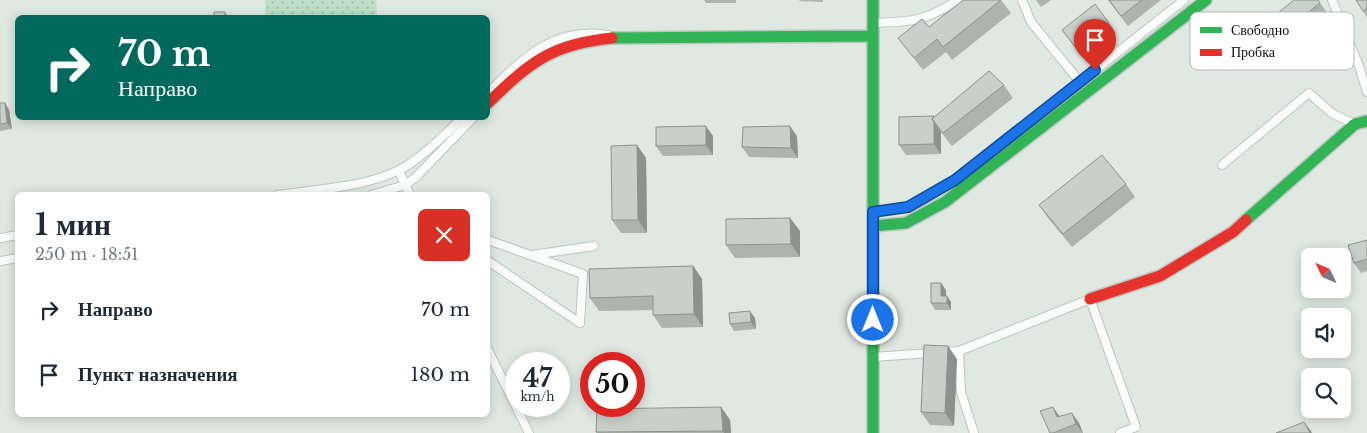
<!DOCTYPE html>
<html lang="ru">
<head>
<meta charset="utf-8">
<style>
  :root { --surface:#fff; --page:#f6f6f7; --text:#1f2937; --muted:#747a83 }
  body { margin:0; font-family:"Libre Baskerville",serif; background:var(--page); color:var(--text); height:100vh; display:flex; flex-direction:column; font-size:19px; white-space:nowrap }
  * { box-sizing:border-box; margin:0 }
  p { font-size:16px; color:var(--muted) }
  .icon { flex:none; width:28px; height:28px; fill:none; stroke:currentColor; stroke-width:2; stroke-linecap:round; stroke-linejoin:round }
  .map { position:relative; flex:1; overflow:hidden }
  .drawer { position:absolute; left:15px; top:192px; width:475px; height:225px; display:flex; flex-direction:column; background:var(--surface); border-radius:8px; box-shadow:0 2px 12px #0003 }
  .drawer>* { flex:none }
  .banner { position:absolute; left:15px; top:15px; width:475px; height:105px; border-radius:8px; box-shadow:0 2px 12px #0003; background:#00695c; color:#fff; overflow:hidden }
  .needle { width:32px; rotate:314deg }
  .buttons { position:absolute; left:1301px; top:248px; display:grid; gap:10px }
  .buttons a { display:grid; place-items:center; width:50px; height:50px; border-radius:8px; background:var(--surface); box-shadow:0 2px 12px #0003; font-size:25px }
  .speed { position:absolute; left:505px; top:352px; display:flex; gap:10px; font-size:25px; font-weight:700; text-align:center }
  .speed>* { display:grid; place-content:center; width:65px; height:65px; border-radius:50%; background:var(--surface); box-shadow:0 2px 12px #0003; line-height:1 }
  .speed small { font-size:12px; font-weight:400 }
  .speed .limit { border:8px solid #d22; background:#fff; color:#111 }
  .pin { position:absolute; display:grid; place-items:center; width:42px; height:42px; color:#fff; margin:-51px -21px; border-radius:50% 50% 50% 0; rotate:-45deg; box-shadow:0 0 5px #0007 }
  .pin .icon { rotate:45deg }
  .me { position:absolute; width:55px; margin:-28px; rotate:0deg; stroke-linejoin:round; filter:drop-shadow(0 0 4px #0008) }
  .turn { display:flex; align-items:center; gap:18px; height:105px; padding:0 20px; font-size:22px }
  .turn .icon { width:65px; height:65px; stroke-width:2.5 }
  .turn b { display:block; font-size:35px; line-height:42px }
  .round { display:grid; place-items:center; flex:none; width:52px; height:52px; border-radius:8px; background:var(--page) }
  .head { display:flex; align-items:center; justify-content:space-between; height:85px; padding:0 20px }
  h1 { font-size:30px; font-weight:700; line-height:38px }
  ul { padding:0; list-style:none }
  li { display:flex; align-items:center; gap:15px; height:65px; padding:0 20px }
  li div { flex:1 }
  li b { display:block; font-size:19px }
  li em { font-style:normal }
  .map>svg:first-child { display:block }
  .grass { fill:url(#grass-dots) }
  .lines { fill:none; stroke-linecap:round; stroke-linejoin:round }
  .street-casing { stroke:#bfc5c1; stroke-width:10 }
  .fast-casing { stroke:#bfc5c1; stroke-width:14 }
  .jam-casing { stroke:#bfc5c1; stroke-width:14 }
  .street { stroke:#fafcfb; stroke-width:8 }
  .fast { stroke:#30b455; stroke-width:11 }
  .jam { stroke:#e5322d; stroke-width:11 }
  .wall { fill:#adb3af }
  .shaded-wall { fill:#8d928e }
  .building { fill:#c9d0cb; stroke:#8d928e }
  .route-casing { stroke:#114b97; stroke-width:12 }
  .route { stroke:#1a73e8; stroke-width:9 }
  .key { fill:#fff; stroke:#b6b7b6; stroke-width:1 }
  .key-label { font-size:14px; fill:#0b0f0c }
</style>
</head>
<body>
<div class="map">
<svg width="1367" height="433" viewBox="0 0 1367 433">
  <defs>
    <pattern id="grass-dots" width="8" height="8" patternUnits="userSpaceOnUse" patternTransform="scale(1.25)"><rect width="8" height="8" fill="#bddfc7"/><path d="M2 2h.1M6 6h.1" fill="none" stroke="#a1beaa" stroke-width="1.8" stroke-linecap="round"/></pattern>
  </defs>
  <rect width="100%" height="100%" fill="#e0e8e2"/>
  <!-- grass -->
  <path class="grass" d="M265,0H376L377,17H266Z"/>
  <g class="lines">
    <defs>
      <path id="street" d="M1022,0L1031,22L1080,82
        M1332,0L1359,66L1367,92
        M873,23C911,22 926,21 958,0
        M488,93C523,58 554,26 608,35
        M1222,165L1309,93L1333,114L1355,124
        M399,171L410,195
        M277,195C316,189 361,188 397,171C418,162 445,134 462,118
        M371,195L405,185L416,177L473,118
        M873,212L908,207L955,180L1184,0
        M0,238L18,235
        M488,240L583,274L580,323L488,261
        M532,255L594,246
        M0,261L18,258
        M488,350L529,433
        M959,351L1090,299L1136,427L1120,433
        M873,357L959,351L961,392L974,433"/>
      <path id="fast" d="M873,0V433
        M612,38L873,36
        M1246,220L1355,124L1367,121
        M873,226L906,223L945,202L1206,0"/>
      <path id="jam" d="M488,103C530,62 552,44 612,38
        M1090,299L1160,276L1233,232L1246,220"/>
    </defs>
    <!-- street casing -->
    <use href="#street" class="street-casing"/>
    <!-- fast casing -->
    <use href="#fast" class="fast-casing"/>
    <!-- jam casing -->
    <use href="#jam" class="jam-casing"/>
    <!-- street -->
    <use href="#street" class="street"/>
    <!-- fast -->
    <use href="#fast" class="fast"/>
    <!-- jam -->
    <use href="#jam" class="jam"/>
  </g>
  <!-- wall -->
  <path class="wall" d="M704,0H736V3H706Z
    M799,0H823V2L800,1Z
    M1001,0L1011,13L952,60L946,52L923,70L898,38Z
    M1036,0H1051L1041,7Z
    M1108,0H1161L1128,26Z
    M1318,0L1333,21L1273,69L1249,36Z
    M1367,0V17L1363,11Z
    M1109,23L1116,33L1083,58L1062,30Z
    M1004,85L1013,98L952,146L941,132V154L906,155L899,145L934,117Z
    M0,103H5L9,110L12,129L0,131Z
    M713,136V155L663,156L656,146Z
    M797,136L798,158L749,157L742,147Z
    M637,145L646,158L647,233H621L612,220Z
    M1126,184L1135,197L1072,247L1048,218L1039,205Z
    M790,218L800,231V257L735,258L726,245Z
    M1367,240V271L1361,273L1354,263Z
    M693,266L702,279L703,327L662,328L653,315V310L599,311L590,298Z
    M946,290V296L951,302V310H935L931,303Z
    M755,318L756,329L734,331L730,324Z
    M957,359L954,426L930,425L921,412Z
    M721,407L730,420L731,433H597L596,432Z
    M1060,417L1079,423L1083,433H1050Z"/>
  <!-- shaded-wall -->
  <path class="shaded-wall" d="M225,12L229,18H225Z
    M5,103L9,110L12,129L7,123Z
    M934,122L941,132V154L934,144Z
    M706,126L713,136V155L706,145Z
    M790,126L797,136L798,158L791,148Z
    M637,145L646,158L647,233L638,220Z
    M790,218L800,231V257L791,244Z
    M693,266L702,279L703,327L694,314Z
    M941,283L946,290V302L941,296Z
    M947,296L951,302V310L947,303Z
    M750,311L755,318L756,329L751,322Z
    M948,346L957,359L954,426L945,413Z
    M721,407L730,420L731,433H724L723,431Z
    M1053,407L1060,417H1057Z
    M1072,413L1079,423L1083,433L1076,424Z
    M1304,422L1311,431L1312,433H1310Z"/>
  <!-- building -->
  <path class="building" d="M963,0H1001L943,47L937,39L914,58L898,38L922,19L929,27Z
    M1109,0H1142L1121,16Z
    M1294,0H1318L1320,3L1260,51L1249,36Z
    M1356,0H1367V8L1363,11Z
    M1095,4L1109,23L1076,48L1062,30Z
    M214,12H225V18H214Z
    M989,71L1004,85L943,133L932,119Z
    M0,103H5L7,123L0,124Z
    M934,116L932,119L934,122V144L899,145V117Z
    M706,126V145L656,146V127Z
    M790,126L791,148L742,147L743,127Z
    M637,145L638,220H612L611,146Z
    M1102,155L1126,184L1063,234L1039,205Z
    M790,218L791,244L726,245V219Z
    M1367,240V259L1354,263L1348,245Z
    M693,266L694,314L653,315V296L590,298L589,269Z
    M931,283H941V296H947V303H931Z
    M750,311L751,322L730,324L729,313Z
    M924,345L948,346L945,413L921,412Z
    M721,407L723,431L596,432L597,409Z
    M1053,407L1057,417L1072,413L1076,424L1053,433H1050L1040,411Z
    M1304,422L1310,433H1276Z"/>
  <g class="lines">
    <defs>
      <path id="route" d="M873,320V212L908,207L955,180L1095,70"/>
    </defs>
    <!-- route casing -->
    <use href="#route" class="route-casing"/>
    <!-- route -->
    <use href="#route" class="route"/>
  </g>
  <!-- legend -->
  <rect x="1190" y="12" width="164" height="58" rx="8" class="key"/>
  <rect x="1200" y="27" width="22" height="6" fill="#30b455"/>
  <rect x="1200" y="49" width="22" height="7" fill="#e5322d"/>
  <g class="key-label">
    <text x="1231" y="35">Свободно</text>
    <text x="1231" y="57">Пробка</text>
  </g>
</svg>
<div class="buttons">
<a><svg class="needle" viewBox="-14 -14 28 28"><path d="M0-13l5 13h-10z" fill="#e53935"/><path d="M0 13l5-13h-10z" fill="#747a83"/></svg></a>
<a><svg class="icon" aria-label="sound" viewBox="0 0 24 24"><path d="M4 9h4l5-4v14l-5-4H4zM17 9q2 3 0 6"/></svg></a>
<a><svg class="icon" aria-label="search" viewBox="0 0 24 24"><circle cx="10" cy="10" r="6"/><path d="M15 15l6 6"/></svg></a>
</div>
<div class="speed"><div>47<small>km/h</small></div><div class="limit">50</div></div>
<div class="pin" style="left:1095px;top:70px;background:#d93025"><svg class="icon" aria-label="arrive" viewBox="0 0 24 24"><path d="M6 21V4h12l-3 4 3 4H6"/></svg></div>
<svg class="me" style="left:873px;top:320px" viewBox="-20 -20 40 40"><circle r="17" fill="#1a73e8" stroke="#fff" stroke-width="3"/><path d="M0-11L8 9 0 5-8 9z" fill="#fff"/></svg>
<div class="banner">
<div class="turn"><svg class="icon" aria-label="right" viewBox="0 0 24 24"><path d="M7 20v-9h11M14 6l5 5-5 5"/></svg><div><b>70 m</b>Направо</div></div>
</div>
<section class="drawer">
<div class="head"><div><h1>1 мин</h1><p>250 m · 18:51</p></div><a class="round" style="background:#d93025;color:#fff"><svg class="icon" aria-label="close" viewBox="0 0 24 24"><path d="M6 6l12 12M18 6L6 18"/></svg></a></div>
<ul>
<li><svg class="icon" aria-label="right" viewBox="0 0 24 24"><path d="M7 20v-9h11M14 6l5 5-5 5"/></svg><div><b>Направо</b></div><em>70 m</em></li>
<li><svg class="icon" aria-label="arrive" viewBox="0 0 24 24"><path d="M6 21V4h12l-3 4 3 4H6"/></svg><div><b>Пункт назначения</b></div><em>180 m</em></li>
</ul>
</section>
</div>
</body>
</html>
